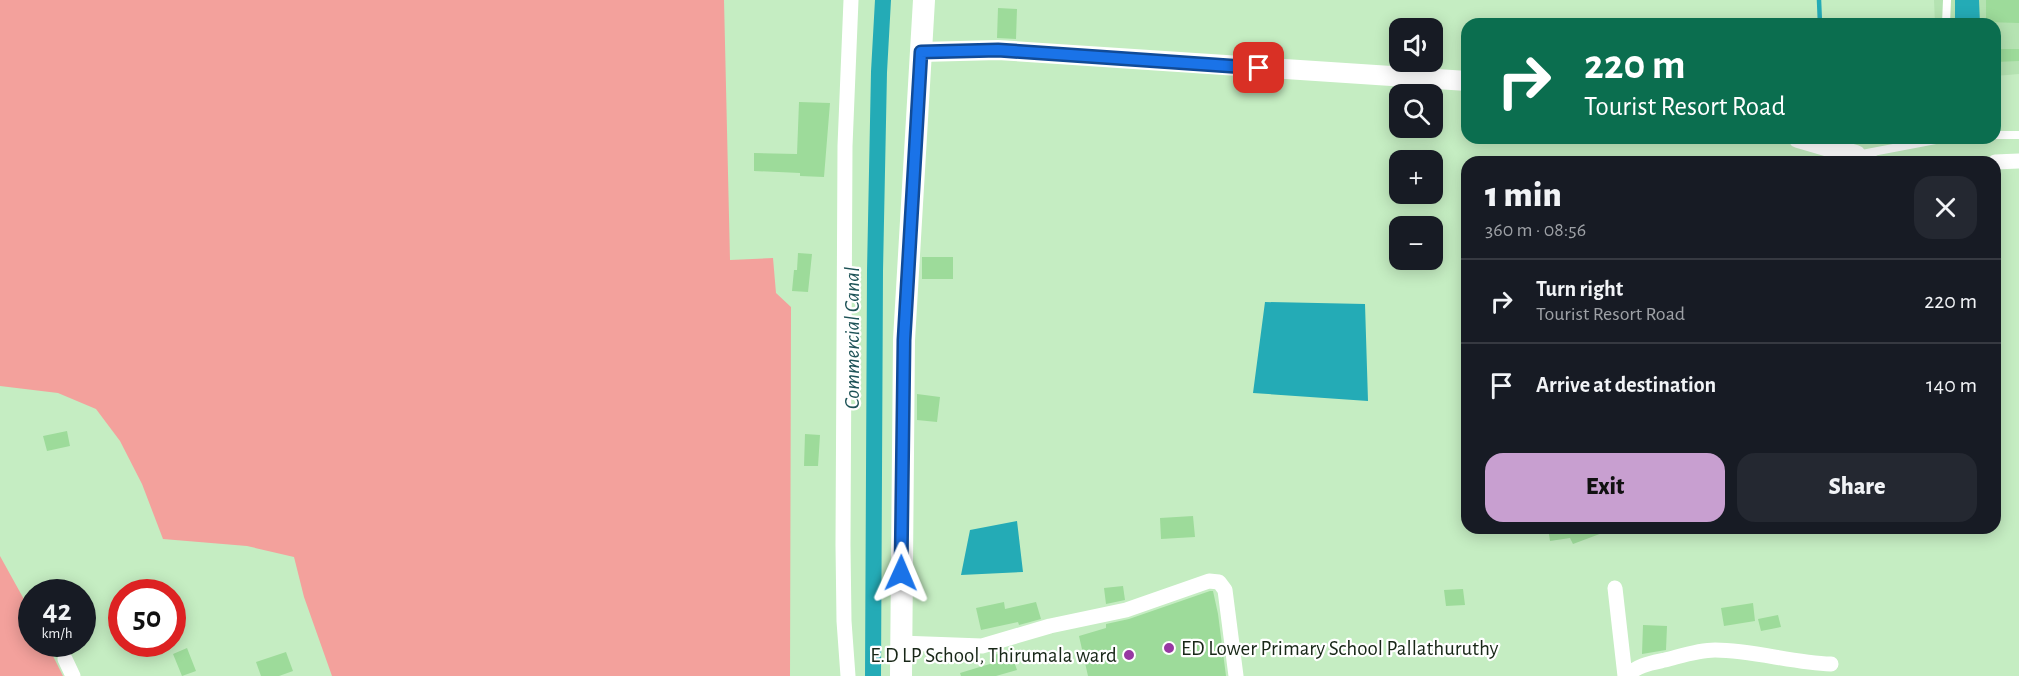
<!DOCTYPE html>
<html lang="en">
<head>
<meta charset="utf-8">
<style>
  :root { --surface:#171b24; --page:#242831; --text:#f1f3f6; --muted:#9ea1a6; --line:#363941; --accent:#c89fd0 }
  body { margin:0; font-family:"Alegreya Sans",sans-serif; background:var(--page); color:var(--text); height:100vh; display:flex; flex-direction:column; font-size:22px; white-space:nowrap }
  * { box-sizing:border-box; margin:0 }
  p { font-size:20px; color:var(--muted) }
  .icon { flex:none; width:33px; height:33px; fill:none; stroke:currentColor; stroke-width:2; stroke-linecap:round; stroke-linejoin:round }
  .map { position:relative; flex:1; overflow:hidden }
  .side { position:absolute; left:1461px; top:156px; width:540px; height:378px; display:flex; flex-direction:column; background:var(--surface); border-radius:18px; box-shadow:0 3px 15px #0003 }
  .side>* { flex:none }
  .hud { position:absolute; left:1461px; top:18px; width:540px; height:126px; border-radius:18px; box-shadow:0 3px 15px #0003; background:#0b6e4f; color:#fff; overflow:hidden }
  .buttons { position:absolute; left:1389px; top:18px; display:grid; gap:12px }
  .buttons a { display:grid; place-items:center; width:54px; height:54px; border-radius:12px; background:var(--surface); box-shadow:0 3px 15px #0003; font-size:30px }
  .speed { position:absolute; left:18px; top:579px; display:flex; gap:12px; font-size:30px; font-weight:700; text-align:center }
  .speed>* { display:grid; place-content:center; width:78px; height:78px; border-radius:50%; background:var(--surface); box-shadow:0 3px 15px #0003; line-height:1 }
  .speed small { font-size:15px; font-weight:400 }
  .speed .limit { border:9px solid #d22; background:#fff; color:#111 }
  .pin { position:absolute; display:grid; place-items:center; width:51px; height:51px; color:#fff; margin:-26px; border-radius:12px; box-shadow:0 3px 9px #0006 }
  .me { position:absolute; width:66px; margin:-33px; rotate:1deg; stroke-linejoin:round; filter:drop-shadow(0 0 4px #0008) }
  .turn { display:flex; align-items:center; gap:21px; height:126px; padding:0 24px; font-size:27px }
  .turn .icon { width:78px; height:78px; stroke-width:2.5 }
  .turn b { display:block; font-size:42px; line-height:51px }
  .round { display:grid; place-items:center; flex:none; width:63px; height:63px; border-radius:18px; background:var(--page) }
  .head { display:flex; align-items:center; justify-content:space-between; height:102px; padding:0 24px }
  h1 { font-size:36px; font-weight:800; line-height:45px }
  .primary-button { display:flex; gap:12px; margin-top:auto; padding:12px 24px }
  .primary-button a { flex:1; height:69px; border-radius:18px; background:var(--accent); color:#111; font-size:24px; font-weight:800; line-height:69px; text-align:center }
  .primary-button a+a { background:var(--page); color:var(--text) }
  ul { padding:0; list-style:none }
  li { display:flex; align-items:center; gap:18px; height:84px; padding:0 24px; border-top:2px solid var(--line) }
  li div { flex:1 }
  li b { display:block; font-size:22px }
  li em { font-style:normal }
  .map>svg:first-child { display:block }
  .built { fill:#b5e3b2 }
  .green { fill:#f3a19c }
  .water { fill:#24abb6 }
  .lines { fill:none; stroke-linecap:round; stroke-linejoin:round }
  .stream { stroke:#24abb6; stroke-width:4.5 }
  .canal { stroke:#24abb6; stroke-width:16 }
  .building { fill:#9ddb9a }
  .service { stroke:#fff; stroke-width:8 }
  .minor { stroke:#fff; stroke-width:15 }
  .tertiary { stroke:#fff; stroke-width:20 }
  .secondary { stroke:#fff; stroke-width:22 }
  .route-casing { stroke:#114b97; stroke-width:15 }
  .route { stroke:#1a73e8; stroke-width:10 }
  .poi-dot { fill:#9739a2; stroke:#fff; stroke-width:2 }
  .labels { text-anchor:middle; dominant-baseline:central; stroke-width:4.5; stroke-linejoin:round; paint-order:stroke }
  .poi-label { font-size:21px; fill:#182717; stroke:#fff; text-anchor:start }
  .water-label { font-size:22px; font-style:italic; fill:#1d5256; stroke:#fff }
</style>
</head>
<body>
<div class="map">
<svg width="2019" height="676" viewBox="0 0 2019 676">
  <rect width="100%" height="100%" fill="#c5edc2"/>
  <!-- built -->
  <path class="built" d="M1934,0H2019V74L1995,76V24H1935Z"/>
  <!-- green -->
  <path class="green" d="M0,0H724L730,260L773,258L776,293L791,307L790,676H332L304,597L294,557L247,546L163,539L142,484L120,441L96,409L58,393L0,386Z
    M0,556L31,612L32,644H47L63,676H0Z"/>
  <!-- water -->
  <path class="water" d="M1955,0H1979L1980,24H1955Z
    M1265,302L1365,304L1368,401L1253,393Z
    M1017,521L1023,572L961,575L970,530Z"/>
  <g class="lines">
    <!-- stream -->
    <path class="stream" d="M1819,0L1820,24"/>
    <!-- canal -->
    <path class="canal" d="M873,676L875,271L879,72L883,0"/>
  </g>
  <!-- building -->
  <path class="building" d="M1986,0H2019V23L1986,22Z
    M998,8L1017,9L1016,39L997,38Z
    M1995,49H2019V61L1995,62Z
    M799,102L830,103L824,177L800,176V173L754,171V153L797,154Z
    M798,253L812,254L808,292L792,291L794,270H797Z
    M922,257H953V279H922Z
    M917,394L940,397L937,422L917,420Z
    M67,431L70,446L47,451L43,436Z
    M805,434L820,435L818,466H804Z
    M1193,516L1195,537L1161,539L1160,518Z
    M1548,528H1613V529L1573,544L1570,538L1550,541Z
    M1123,586L1125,600L1106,604L1104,588Z
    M1463,589L1465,605L1446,606L1444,590Z
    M1210,591H1213L1218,614L1226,676H1088L1079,636L1106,628V624L1129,619Z
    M1004,602L1005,609L1036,602L1041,619L1019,625L1018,622L981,630L976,608Z
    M1753,603L1755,621L1724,626L1721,608Z
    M1778,615L1781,627L1761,631L1758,619Z
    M1643,625L1667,626L1666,650L1642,654Z
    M187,648L196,671L182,676L173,654Z
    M1010,650L1017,670L996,676H961L960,673L993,663L991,656Z
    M286,652L293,671L279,676H261L256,662Z"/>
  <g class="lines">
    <!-- service -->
    <path class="service" d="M1946,24L1947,0
      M1995,135H2019
      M1862,154L1946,138"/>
    <!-- minor -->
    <path class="minor" d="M1856,155L1873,162
      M1995,162L2019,161
      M1615,588L1625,676
      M900,643L982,646L1050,626L1126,610L1209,581L1219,582L1225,590L1236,676
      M65,659L73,676
      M848,676L844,621L843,545L845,146L851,0
      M1627,676C1637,665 1651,663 1665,660C1681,656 1698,650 1715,650C1754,650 1792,663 1831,664"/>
    <!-- tertiary -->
    <path class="tertiary" d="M921,52L998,50L1467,81
      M1798,138L1856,155"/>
    <!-- secondary -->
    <path class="secondary" d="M901,676L904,340L924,0"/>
  </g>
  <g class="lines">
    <defs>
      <path id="route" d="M901,573L904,340L921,52L998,50L1259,68"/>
    </defs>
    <!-- route casing -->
    <use href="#route" class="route-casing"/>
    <!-- route -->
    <use href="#route" class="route"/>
  </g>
  <!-- markers -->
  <g class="poi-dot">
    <circle cx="1169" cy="648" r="6"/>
    <circle cx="1129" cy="655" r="6"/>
  </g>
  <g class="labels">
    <!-- poi labels -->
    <g class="poi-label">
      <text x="1181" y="648">ED Lower Primary School Pallathuruthy</text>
      <text x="1117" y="655" text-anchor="end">E.D LP School, Thirumala ward</text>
    </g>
    <!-- water labels -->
    <g class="water-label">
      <text transform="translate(852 338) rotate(-90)">Commercial Canal</text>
    </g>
  </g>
</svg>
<div class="buttons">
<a><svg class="icon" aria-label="sound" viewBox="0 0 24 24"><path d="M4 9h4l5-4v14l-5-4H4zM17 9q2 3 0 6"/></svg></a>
<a><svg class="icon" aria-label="search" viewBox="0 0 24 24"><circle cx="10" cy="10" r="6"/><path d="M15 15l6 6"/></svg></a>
<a>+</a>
<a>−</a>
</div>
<div class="speed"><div>42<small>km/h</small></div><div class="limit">50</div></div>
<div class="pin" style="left:1259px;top:68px;background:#d93025"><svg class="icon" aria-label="arrive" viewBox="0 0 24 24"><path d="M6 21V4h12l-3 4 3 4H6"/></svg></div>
<svg class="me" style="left:901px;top:573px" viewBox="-20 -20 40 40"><path d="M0-17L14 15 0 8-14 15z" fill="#1a73e8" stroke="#fff" stroke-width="4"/></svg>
<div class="hud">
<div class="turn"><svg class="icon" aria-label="right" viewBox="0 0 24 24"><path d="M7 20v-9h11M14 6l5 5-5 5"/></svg><div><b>220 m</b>Tourist Resort Road</div></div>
</div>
<section class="side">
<div class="head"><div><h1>1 min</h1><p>360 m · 08:56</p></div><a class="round"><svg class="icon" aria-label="close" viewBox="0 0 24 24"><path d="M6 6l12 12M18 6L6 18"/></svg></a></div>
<ul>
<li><svg class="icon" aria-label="right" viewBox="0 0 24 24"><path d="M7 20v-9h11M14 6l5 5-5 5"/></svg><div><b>Turn right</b><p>Tourist Resort Road</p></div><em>220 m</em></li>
<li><svg class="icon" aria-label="arrive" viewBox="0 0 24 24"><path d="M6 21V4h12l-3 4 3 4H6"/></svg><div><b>Arrive at destination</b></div><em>140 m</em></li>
</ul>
<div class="primary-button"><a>Exit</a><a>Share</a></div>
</section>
</div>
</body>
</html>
